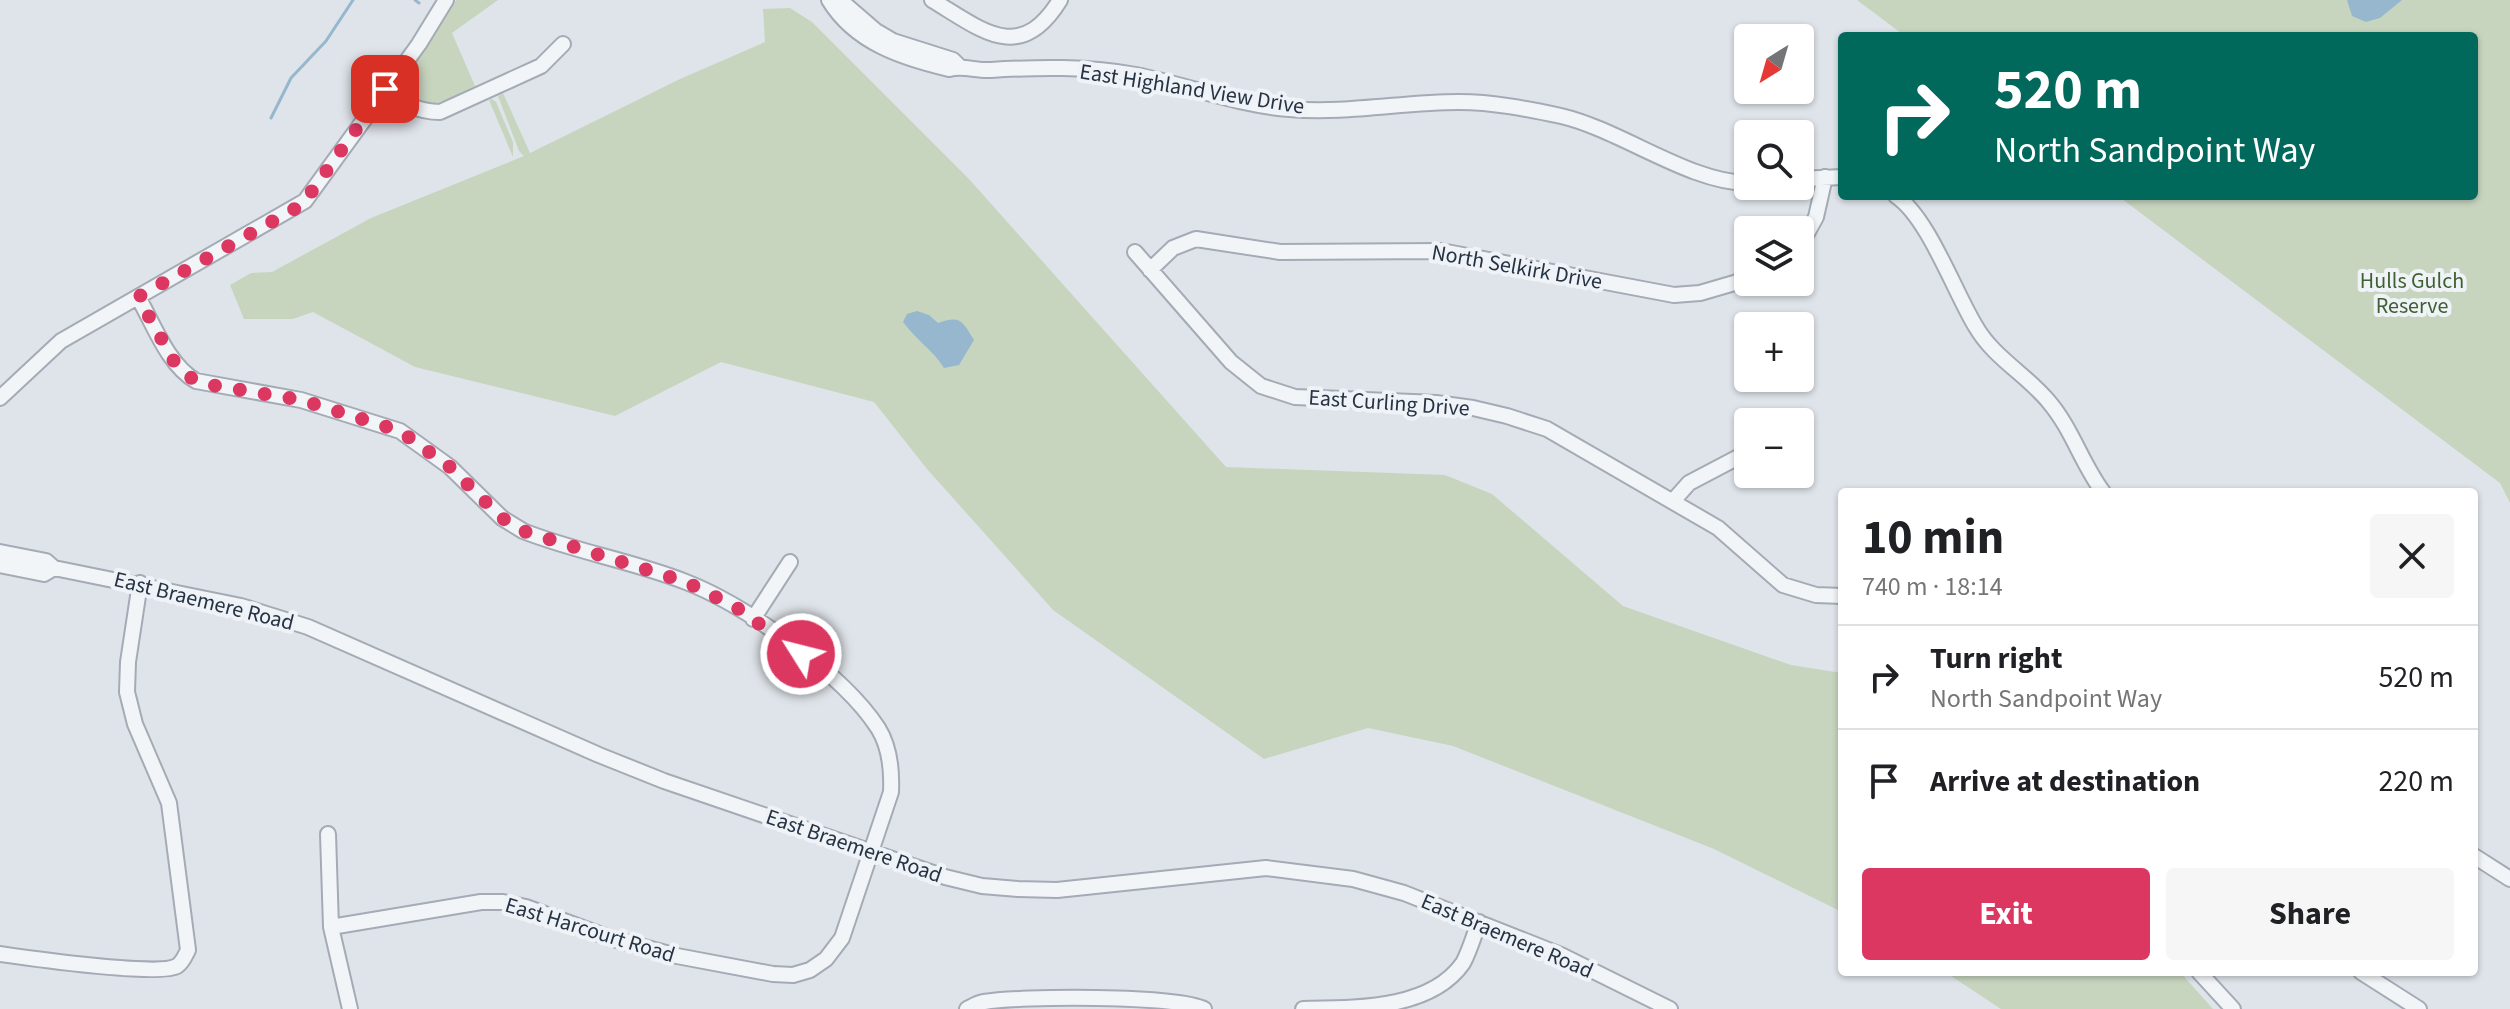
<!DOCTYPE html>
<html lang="en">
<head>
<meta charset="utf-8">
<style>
  :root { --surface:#fff; --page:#f6f6f6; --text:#202124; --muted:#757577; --line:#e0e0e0; --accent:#dc3761 }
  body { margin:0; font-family:"Source Sans 3",sans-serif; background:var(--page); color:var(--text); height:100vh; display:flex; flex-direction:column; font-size:30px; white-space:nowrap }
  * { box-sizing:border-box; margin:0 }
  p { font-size:26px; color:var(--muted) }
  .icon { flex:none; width:44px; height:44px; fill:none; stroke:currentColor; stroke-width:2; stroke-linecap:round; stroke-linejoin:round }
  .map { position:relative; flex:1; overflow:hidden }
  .panel { position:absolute; left:1838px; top:488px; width:640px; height:488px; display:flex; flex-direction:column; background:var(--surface); border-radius:8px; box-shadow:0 2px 6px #0004 }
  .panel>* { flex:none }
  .hud { position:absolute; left:1838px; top:32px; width:640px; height:168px; border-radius:8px; box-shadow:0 2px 6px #0004; background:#00695c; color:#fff; overflow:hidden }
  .needle { width:52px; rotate:217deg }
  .buttons { position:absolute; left:1734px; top:24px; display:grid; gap:16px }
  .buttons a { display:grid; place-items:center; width:80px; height:80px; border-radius:8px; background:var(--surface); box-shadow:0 2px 6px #0004; font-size:40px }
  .pin { position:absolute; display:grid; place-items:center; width:68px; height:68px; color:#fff; margin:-34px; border-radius:16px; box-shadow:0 4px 12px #0006 }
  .me { position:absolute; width:88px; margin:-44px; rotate:306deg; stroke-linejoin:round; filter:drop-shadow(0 0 6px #0008) }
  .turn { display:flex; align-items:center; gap:28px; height:168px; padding:0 24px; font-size:36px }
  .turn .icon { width:104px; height:104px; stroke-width:2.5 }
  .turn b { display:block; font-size:56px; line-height:68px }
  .round { display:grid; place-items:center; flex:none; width:84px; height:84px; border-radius:8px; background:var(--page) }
  .summary { display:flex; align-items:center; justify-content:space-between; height:136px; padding:0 24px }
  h1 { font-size:48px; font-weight:700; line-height:60px }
  .primary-button { display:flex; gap:16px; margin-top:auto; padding:16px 24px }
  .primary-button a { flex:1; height:92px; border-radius:8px; background:var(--accent); color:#fff; font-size:32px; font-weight:700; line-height:92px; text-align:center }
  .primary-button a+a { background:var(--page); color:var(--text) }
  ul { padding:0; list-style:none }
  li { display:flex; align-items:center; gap:24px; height:104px; padding:0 24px; border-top:2px solid var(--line) }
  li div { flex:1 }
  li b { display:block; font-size:30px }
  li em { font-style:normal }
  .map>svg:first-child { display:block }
  .green { fill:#c7d5bf }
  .water { fill:#96b7ce }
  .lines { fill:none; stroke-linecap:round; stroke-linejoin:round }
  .stream { stroke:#96b7ce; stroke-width:3 }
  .minor-casing { stroke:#a4abb5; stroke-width:18 }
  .minor { stroke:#f2f5f8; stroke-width:14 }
  .route { stroke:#dc3761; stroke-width:14; stroke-dasharray:0 25.2 }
  .labels { text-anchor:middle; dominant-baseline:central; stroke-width:8; stroke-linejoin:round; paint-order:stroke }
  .street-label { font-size:22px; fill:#263343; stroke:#eff3f7 }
  .park-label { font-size:22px; fill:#3f6032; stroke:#eff3f7 }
</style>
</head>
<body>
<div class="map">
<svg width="2510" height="1009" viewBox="0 0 2510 1009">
  <rect width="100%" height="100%" fill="#dfe4ea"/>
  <!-- green -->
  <path class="green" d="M456,0H498L452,33L475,86C459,93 424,116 408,96C405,92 405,88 403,84Z
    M1857,0H2510V503L2500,483L2118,196H2474V36H1905Z
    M790,8L812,22L969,179L1226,467L1445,475L1492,494L1623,606L1791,665L1842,673V912L1714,849L1453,746L1368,728L1264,759L1053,610L927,469L874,402L721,362L615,416L415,367L313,312L293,319H244L230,285L251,273L272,272L371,218L524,156L519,151L498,96L503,93L530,153L680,79L765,42L763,9Z
    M492,99L496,102L513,142V157L489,100Z
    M1945,972H2180L2213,1009H2001Z"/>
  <!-- water -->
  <path class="water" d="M2347,0H2402L2380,18L2366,22L2352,16Z
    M917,311L929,315L938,323C961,315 962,321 974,340L959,365L944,368C933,350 915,339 903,322L907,314Z"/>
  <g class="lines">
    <!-- stream -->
    <path class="stream" d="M415,0L419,3
      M271,118L291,78L326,41L353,0"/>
    <defs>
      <path id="minor" d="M829,0C855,43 903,58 949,69C963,65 976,71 991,70C1039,67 1088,66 1136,75C1187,85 1237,105 1289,109C1346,114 1403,102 1459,102C1493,102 1528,109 1561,116C1621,130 1690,183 1748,183
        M840,0L876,31L893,41L953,60L959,66
        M932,0C982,30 1020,65 1060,0
        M385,89C402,103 418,112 440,112L541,66L563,44
        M1800,179L1842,177
        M1896,196C1928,217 1955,293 1976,327C1994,358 2027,375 2049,402C2072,429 2082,464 2103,492
        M1800,246L1816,217L1825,177
        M1135,252L1231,362L1261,386L1295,397L1436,403L1473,408L1507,416L1547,429L1718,528L1783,585L1816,595L1842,596
        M1150,270L1173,248L1196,239L1280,252L1441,251L1674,295L1700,293L1748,279
        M138,297C154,325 168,365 196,381L301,400L400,431L450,467L502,518L523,531C576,552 633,561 686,582C745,605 843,674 878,728C890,747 892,770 891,792L842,938L826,959L810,970L793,975L773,974L677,956L610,938L526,907L503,902H481L331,927
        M0,398L61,341L305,201L419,44L446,0
        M1673,501L1689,483L1748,452
        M0,552L46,561L54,568L241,606L308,627L599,755L664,781L945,877L982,886L1018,889L1057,890L1266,868L1353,879L1404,893L1561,955L1670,1009
        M0,565L44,574L54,568
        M753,619L790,562
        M328,834L331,927L350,1009
        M2474,856L2510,879
        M0,954C28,958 160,977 177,966C183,962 185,956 188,950L169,803L135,724L127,692L128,662L140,583
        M2199,972L2233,1009
        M2361,972L2419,1009
        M967,1009C973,1006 978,1003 984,1002C1020,996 1174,995 1204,1009
        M1303,1009C1359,1008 1431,1009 1463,963C1470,950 1474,935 1479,922"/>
    </defs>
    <!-- minor casing -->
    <use href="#minor" class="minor-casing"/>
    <!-- minor -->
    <use href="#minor" class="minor"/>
  </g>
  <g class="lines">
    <!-- route -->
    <path class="route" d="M385,89L305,201L298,207L138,297L175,363L187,376L205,384L301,400L400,431L450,467L502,518L523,531L686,582L737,608L801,654"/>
  </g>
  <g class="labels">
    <!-- street labels -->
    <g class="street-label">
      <text transform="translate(1192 89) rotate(9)">East Highland View Drive</text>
      <text transform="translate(1517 267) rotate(10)">North Selkirk Drive</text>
      <text transform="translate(1389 403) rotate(4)">East Curling Drive</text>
      <text transform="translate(204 601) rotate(14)">East Braemere Road</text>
      <text transform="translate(854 846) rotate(19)">East Braemere Road</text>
      <text transform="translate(590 930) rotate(17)">East Harcourt Road</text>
      <text transform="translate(1507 936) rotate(23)">East Braemere Road</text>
    </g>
    <!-- park labels -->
    <g class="park-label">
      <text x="2412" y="281">Hulls Gulch<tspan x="2412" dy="25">Reserve</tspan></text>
    </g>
  </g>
</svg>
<div class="buttons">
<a><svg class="needle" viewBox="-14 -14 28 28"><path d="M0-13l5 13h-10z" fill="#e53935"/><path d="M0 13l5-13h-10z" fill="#757577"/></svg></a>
<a><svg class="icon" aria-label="search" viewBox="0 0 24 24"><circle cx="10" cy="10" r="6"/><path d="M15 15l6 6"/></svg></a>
<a><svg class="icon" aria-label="layers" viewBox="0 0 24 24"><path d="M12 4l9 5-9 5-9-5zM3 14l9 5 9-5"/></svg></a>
<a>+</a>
<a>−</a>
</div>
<div class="pin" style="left:385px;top:89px;background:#d93025"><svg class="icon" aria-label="arrive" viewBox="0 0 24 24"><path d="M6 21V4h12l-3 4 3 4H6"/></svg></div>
<svg class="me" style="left:801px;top:654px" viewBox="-20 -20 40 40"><circle r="17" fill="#dc3761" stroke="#fff" stroke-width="3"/><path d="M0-11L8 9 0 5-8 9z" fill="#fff"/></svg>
<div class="hud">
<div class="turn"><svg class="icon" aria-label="right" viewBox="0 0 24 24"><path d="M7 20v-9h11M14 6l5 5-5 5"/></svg><div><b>520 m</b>North Sandpoint Way</div></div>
</div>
<section class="panel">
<div class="summary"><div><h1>10 min</h1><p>740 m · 18:14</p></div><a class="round"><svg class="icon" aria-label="close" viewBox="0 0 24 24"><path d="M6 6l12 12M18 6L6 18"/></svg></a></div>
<ul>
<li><svg class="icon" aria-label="right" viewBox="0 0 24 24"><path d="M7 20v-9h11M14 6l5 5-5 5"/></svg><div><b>Turn right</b><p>North Sandpoint Way</p></div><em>520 m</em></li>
<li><svg class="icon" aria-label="arrive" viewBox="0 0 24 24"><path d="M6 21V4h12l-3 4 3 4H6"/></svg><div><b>Arrive at destination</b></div><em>220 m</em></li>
</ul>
<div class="primary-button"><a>Exit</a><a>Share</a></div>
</section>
</div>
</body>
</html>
